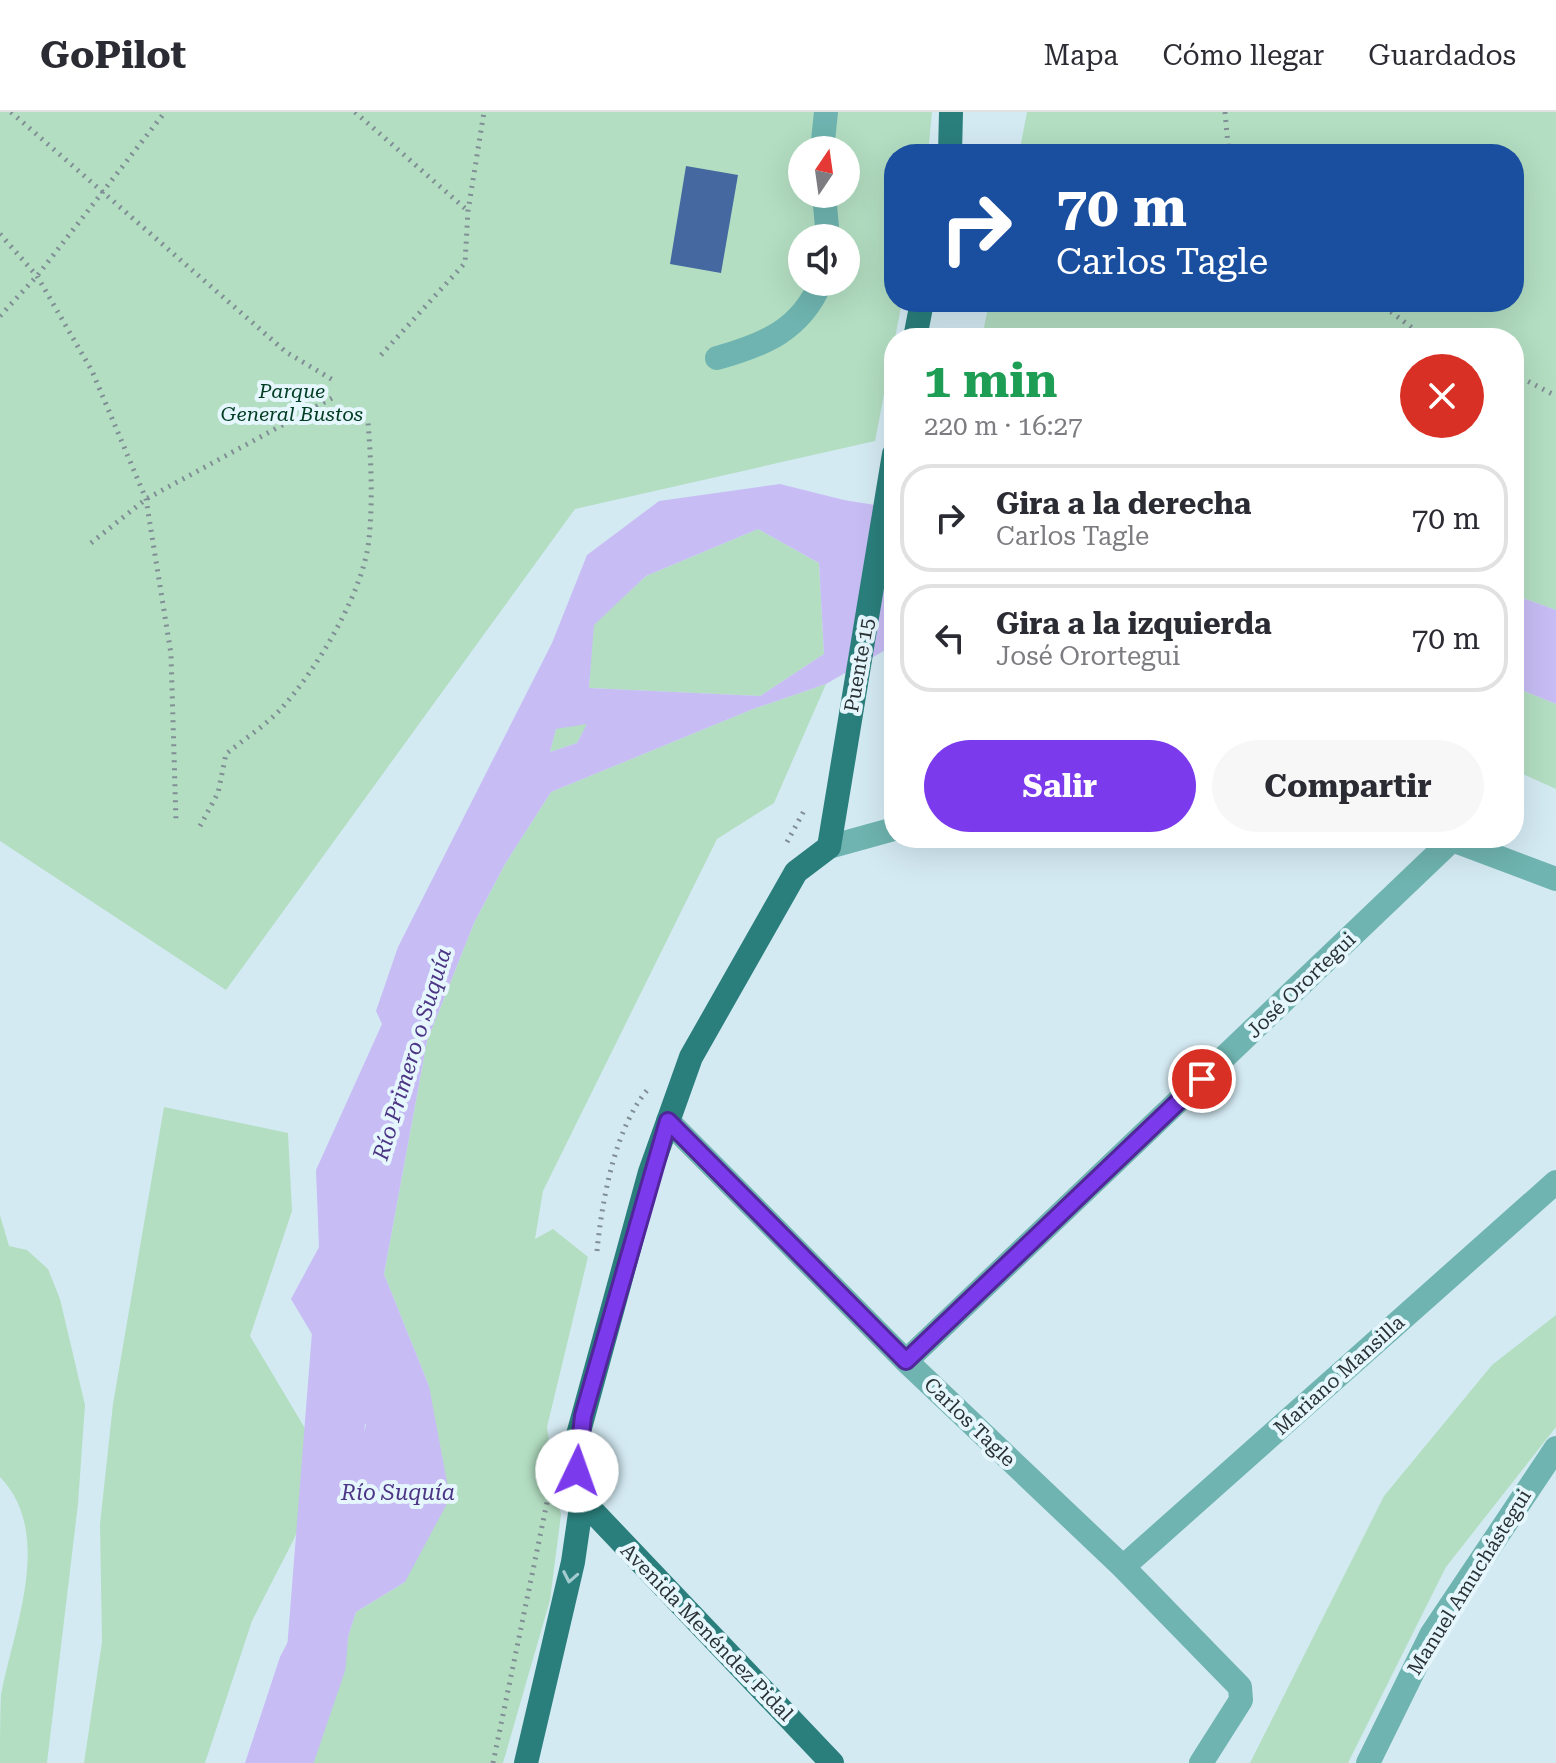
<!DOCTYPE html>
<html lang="es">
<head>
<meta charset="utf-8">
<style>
  :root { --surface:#fff; --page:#f7f7f7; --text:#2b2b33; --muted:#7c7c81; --line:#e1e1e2; --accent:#7c3aed }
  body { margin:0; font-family:"Roboto Serif",serif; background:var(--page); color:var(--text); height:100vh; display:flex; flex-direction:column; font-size:30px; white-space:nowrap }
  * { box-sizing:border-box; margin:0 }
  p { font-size:26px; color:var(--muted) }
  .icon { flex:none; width:44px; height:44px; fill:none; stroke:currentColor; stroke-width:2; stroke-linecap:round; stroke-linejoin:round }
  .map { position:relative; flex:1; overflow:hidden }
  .sheet { position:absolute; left:884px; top:216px; width:640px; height:520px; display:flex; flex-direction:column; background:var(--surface); border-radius:32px; box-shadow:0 8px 32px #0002 }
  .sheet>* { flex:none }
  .hud { position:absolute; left:884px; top:32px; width:640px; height:168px; border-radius:32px; box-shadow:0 8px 32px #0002; background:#1a4fa0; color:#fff; overflow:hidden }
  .needle { width:52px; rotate:13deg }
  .buttons { position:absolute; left:788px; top:24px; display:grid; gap:16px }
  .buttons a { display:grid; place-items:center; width:72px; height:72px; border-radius:50%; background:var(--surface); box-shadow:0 8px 32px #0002; font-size:40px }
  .pin { position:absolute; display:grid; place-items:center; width:68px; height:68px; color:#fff; margin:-34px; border:4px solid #fff; border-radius:50%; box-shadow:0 2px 8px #0007 }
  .me { position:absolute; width:88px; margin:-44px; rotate:3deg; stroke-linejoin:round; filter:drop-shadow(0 0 6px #0008) }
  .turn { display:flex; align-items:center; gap:28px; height:168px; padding:0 40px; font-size:36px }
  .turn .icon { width:104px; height:104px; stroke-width:2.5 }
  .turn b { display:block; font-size:56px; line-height:68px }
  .round { display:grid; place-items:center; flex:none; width:84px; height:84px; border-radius:42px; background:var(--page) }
  .head { display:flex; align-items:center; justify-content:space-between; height:136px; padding:0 40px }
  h1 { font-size:48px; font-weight:700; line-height:60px; color:#1e9e55 }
  .primary-button { display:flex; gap:16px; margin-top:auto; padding:16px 40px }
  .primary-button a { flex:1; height:92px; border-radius:48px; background:var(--accent); color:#fff; font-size:32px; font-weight:700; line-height:92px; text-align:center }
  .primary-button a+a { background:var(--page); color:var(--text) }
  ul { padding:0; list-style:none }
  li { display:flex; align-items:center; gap:24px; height:108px; margin:0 16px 12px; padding:0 24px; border:4px solid var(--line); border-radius:32px }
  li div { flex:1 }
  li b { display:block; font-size:30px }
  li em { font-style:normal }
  header { display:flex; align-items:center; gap:48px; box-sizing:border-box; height:112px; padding:0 40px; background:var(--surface); border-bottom:2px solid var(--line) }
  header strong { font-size:38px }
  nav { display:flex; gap:44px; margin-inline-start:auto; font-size:28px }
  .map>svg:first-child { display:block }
  .green { fill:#b3dec2; fill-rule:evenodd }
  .water { fill:#c7bdf4; fill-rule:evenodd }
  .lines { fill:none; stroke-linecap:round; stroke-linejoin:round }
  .river { stroke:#c7bdf4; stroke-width:60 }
  .building { fill:#44689f }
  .path { stroke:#808f95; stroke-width:5; stroke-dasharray:2 6; stroke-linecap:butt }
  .minor { stroke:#6fb4b0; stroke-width:24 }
  .major { stroke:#2a7f7c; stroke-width:24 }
  .oneway { stroke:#a4ccd0 }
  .route-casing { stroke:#51269a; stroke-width:20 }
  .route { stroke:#7c3aed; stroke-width:14 }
  .labels { text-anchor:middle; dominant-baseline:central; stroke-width:8; stroke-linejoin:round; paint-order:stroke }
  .park-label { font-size:20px; font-style:italic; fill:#003c21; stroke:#e5f6fd }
  .street-label { font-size:20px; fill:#2a3235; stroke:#e5f6fd }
  .water-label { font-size:22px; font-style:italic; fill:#4c3584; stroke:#e5f6fd }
</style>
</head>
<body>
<header>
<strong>GoPilot</strong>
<nav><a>Mapa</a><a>Cómo llegar</a><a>Guardados</a></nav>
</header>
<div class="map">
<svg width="1556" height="1651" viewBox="0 0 1556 1651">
  <rect width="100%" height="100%" fill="#d4eaf3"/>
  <!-- green -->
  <path class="green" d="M0,0H932L928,42H894V190H902L875,329L575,397L226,878L0,729ZM802,38H846V82H802ZM802,126H846V170H802Z
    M1027,0H1556V498L1514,483V226H982L989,190H1514V42H1019Z
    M758,417L819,451L824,542L760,584L589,576L593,513L646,464Z
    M826,572L774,691L717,727L543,1079L535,1127L553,1117L588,1145L547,1315L561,1403L550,1488L503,1651H294L329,1584L356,1500L405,1470L429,1274L384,1162L427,929L474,811L505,752L551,680L753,597Z
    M1514,575L1556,592V677L1514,658Z
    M588,611L577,631L550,640L556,616Z
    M164,995L288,1021L292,1099L250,1224L325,1350L294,1427L252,1509L205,1651H84L102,1530L100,1412L113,1292Z
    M0,1103L9,1134L27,1138L48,1157L60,1187L85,1293L78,1392L47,1651H0C0,1629 0,1605 1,1583C13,1517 55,1422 0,1365Z
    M1556,1203V1315L1446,1455L1348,1651H1250L1384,1384L1492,1253Z"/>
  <!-- water -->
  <path class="water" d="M780,372L844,388L894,396V533L826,572L753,597L551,680L505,752L474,811L427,929L384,1162L429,1274L450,1386L405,1470L356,1500L329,1584L294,1651H245L280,1545L322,1464L366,1313L291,1187L319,1135L316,1058L382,912L376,899L398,835L552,531L587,443L659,389ZM758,417L819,451L824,542L760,584L589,576L594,513L646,464ZM587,612L577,631L550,640L556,617Z
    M1514,483L1556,498V592L1514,575Z"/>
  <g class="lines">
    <!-- river -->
    <path class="river" d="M282,1651L316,1551L345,1183"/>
  </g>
  <!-- building -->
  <path class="building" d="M686,54L738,63L721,161L670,152Z"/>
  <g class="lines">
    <!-- path -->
    <path class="path" d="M11,0L286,240L333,268
      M355,0L468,99
      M1225,0L1228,33L1234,42
      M0,122L37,164L92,259L146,387L171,542L176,709
      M1378,190L1419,221L1431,226
      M0,204L37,164L165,0
      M381,243L465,151L468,99L484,0
      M1514,262L1556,284
      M91,431L146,387L334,285
      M200,714L218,681L226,642C243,628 263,615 278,600C315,561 364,480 369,427C373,388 371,348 368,310
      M787,730L805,697
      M597,1139C602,1089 615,1014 649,976
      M493,1651L550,1376"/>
    <!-- minor -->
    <path class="minor" d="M822,38L826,0
      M824,82L828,126
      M717,246C764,233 801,218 821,170
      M1447,726L1556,767
      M829,735L894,717
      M668,1009L906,1249L1123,1455L1240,1575L1241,1588L1201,1651
      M906,1249L1452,728
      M1123,1455L1556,1070
      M1368,1651L1431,1523L1556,1336"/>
    <!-- major -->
    <path class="major" d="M950,42L951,0
      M915,226L922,190
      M582,1388L832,1651
      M526,1651L573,1450L582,1388L577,1359L578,1323L650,1060L691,945L796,760L829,735L894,342"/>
  </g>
  <!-- one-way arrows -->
  <defs><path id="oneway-chevron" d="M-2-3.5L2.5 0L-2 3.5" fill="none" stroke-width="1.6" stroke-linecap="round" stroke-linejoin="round" transform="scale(2)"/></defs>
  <use class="oneway" href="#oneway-chevron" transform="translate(570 1465) rotate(101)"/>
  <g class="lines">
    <defs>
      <path id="route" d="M577,1359L583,1304L668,1009L906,1249L1202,967"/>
    </defs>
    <!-- route casing -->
    <use href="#route" class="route-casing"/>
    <!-- route -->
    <use href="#route" class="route"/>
  </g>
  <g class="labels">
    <!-- park labels -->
    <g class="park-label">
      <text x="292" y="279">Parque<tspan x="292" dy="23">General Bustos</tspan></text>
    </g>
    <!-- street labels -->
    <g class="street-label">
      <text transform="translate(859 553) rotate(-80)">Puente 15</text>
      <text transform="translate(1301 873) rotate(-44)">José Orortegui</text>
      <text transform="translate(1339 1263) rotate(-42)">Mariano Mansilla</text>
      <text transform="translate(970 1310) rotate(44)">Carlos Tagle</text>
      <text transform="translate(1469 1470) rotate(-58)">Manuel Amuchástegui</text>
      <text transform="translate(707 1520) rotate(46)">Avenida Menéndez Pidal</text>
    </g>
    <!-- water labels -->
    <g class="water-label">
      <text transform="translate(412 942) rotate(-73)">Río Primero o Suquía</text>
      <text x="398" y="1380">Río Suquía</text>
    </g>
  </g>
</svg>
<div class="buttons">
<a><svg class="needle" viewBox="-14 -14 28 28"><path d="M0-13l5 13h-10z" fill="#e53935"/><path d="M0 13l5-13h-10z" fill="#7c7c81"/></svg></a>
<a><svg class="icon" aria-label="sound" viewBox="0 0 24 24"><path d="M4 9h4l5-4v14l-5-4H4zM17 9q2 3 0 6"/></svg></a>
</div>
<div class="pin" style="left:1202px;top:967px;background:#d93025"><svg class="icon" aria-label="arrive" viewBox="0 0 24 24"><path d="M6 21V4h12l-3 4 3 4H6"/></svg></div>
<svg class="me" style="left:577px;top:1359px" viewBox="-20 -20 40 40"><circle r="19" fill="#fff"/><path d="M0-13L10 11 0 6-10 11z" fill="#7c3aed"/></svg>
<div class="hud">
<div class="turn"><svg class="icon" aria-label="right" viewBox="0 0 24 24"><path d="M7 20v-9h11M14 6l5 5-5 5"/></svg><div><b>70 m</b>Carlos Tagle</div></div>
</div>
<section class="sheet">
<div class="head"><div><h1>1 min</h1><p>220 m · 16:27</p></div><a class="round" style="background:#d93025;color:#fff"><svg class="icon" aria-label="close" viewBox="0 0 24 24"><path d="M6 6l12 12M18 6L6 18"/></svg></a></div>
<ul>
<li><svg class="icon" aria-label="right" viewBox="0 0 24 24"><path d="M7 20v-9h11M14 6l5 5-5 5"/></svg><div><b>Gira a la derecha</b><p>Carlos Tagle</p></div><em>70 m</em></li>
<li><svg class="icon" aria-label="left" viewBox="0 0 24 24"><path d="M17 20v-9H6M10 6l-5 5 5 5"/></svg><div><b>Gira a la izquierda</b><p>José Orortegui</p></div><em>70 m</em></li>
</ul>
<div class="primary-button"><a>Salir</a><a>Compartir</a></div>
</section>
</div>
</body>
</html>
